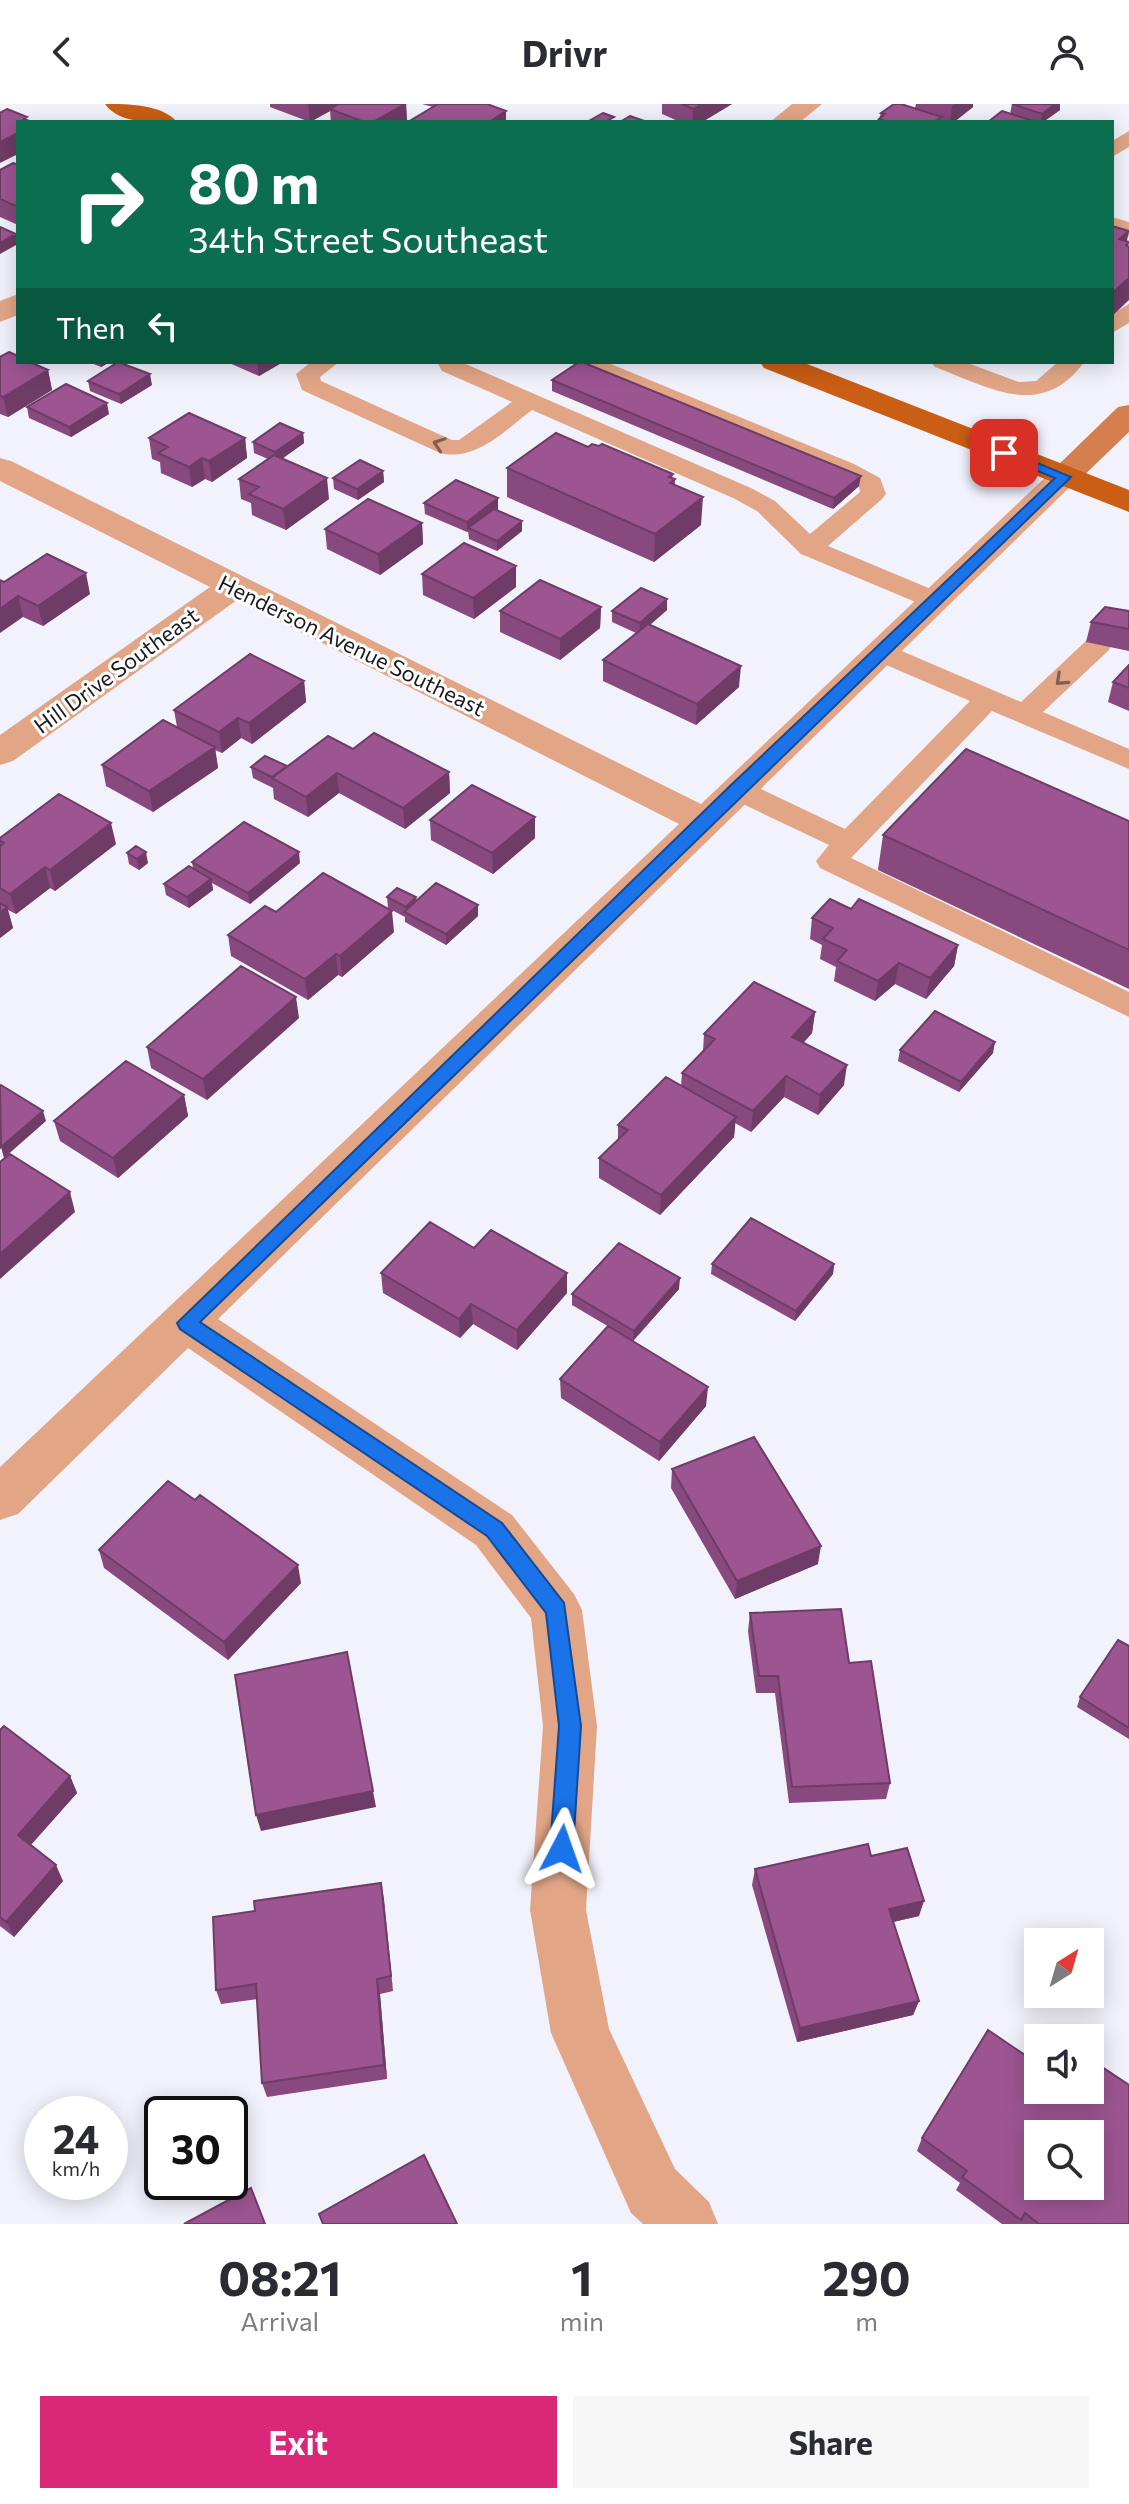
<!DOCTYPE html>
<html lang="en">
<head>
<meta charset="utf-8">
<style>
  :root { --surface:#fff; --page:#f7f7f7; --text:#2b2b33; --muted:#7c7c81; --accent:#db2777 }
  body { margin:0; font-family:Commissioner,sans-serif; background:var(--page); color:var(--text); height:100vh; display:flex; flex-direction:column; font-size:30px; white-space:nowrap }
  * { box-sizing:border-box; margin:0 }
  p { font-size:26px; color:var(--muted) }
  .icon { flex:none; width:44px; height:44px; fill:none; stroke:currentColor; stroke-width:2; stroke-linecap:round; stroke-linejoin:round }
  .map { position:relative; height:2120px; overflow:hidden }
  .sheet { display:flex; flex-direction:column; background:var(--surface); flex:1 }
  .sheet>* { flex:none }
  .banner { position:absolute; left:16px; top:16px; width:1098px; height:244px; border-radius:0px; box-shadow:0 4px 20px #0003; background:#0b6e4f; color:#fff; overflow:hidden }
  .needle { width:52px; rotate:37deg }
  .tools { position:absolute; left:1024px; top:1824px; display:grid; gap:16px }
  .tools a { display:grid; place-items:center; width:80px; height:80px; border-radius:0px; background:var(--surface); box-shadow:0 4px 20px #0003; font-size:40px }
  .speed { position:absolute; left:24px; top:1992px; display:flex; gap:16px; font-size:40px; font-weight:700; text-align:center }
  .speed>* { display:grid; place-content:center; width:104px; height:104px; border-radius:50%; background:var(--surface); box-shadow:0 4px 20px #0003; line-height:1 }
  .speed small { font-size:20px; font-weight:400 }
  .speed .limit { border:4px solid #111; border-radius:12px; background:#fff; color:#111 }
  .pin { position:absolute; display:grid; place-items:center; width:68px; height:68px; color:#fff; margin:-34px; border-radius:16px; box-shadow:0 4px 12px #0006 }
  .me { position:absolute; width:88px; margin:-44px; rotate:4deg; stroke-linejoin:round; filter:drop-shadow(0 0 6px #0008) }
  .turn { display:flex; align-items:center; gap:28px; height:168px; padding:0 40px; font-size:36px }
  .turn .icon { width:104px; height:104px; stroke-width:2.5 }
  .turn b { display:block; font-size:56px; line-height:68px }
  .then { display:flex; align-items:center; height:76px; padding:0 40px; background:#0003; gap:16px; font-size:30px }
  .eta { display:flex; justify-content:space-evenly; align-items:center; height:136px; text-align:center }
  .eta b { font-size:48px; font-weight:700; line-height:56px }
  .button { display:flex; gap:16px; margin-top:auto; padding:16px 40px }
  .button a { flex:1; height:92px; border-radius:0px; background:var(--accent); color:#fff; font-size:32px; font-weight:700; line-height:92px; text-align:center }
  .button a+a { background:var(--page); color:var(--text) }
  header { display:flex; justify-content:space-between; align-items:center; height:104px; padding:0 40px; background:var(--surface); font-size:36px; font-weight:700 }
  .map>svg:first-child { display:block }
  .lines { fill:none; stroke-linecap:round; stroke-linejoin:round }
  .lane { fill:#e2a687; fill-rule:evenodd }
  .street { fill:#e2a687; fill-rule:evenodd }
  .secondary { fill:#d57e4e; fill-rule:evenodd }
  .primary { fill:#c95e14; fill-rule:evenodd }
  .wall { fill:#87497e }
  .shaded-wall { fill:#6e3c66 }
  .building { fill:#9d5592; stroke:#6e3c66; stroke-width:2; fill-rule:evenodd }
  .oneway { stroke:#7e6052 }
  .route { fill:#1a73e8; stroke:#114b97; stroke-width:2 }
  .labels { text-anchor:middle; dominant-baseline:central; stroke-width:6; stroke-linejoin:round; paint-order:stroke }
  .street-label { font-size:22px; fill:#1a1a1e; stroke:#fff }
</style>
</head>
<body>
<header><svg class="icon" aria-label="back" viewBox="0 0 24 24"><path d="M15 5l-7 7 7 7"/></svg>Drivr<svg class="icon" aria-label="person" viewBox="0 0 24 24"><circle cx="12" cy="8" r="4"/><path d="M4 21q1-7 8-7t8 7"/></svg></header>
<div class="map">
<svg width="1129" height="2120" viewBox="0 0 1129 2120">
  <rect width="100%" height="100%" fill="#f2f2fd"/>
  <g class="lines">
    <!-- lane -->
    <path class="lane" d="M1129,27V43L1112,53V37Z
      M1112,113L1129,118V132L1112,127Z
      M1129,200V219L1112,229V210Z
      M311,258H339L320,273L321,277L452,336H459L512,298L442,267L437,258H461L751,384L775,397L810,430L860,388L859,383L836,370L577,263L573,258H606L854,360L880,374L886,390L882,395L828,442L943,490L947,496L943,502H925L801,450L757,407L733,394L532,306C505,326 476,358 440,349L302,286L296,270Z
      M931,258H965L1019,278L1036,277L1058,258H1084C1042,317 988,283 935,263Z
      M1098,533L1108,535L1112,541L1108,547L1043,608L1129,645V665L992,607L851,754L1129,888V913L820,764L816,757L829,741L726,692L721,685L726,678L736,675L746,678L845,725L970,597L870,554L866,548L870,542L880,540L890,542L1021,598L1088,535Z"/>
    <!-- street -->
    <path class="street" d="M792,0H822L800,18H770Z
      M18,190V211L0,218V197Z
      M0,354L11,357L701,700L1053,366L1064,363L1075,366L1080,373L218,1215L512,1411L574,1490L582,1506L597,1622L586,1806L609,1925L675,2065L709,2098L718,2120H643L631,2109L551,1929L530,1806L543,1622L531,1514L476,1441L188,1244L18,1410L0,1416V1363L679,720L237,496L13,657L0,661V631L210,483L0,377Z"/>
    <!-- secondary -->
    <path class="secondary" d="M1129,301V328L1075,380L1064,383L1053,380L1048,373L1053,366L1118,303Z"/>
    <!-- primary -->
    <path class="primary" d="M105,0C127,0 162,0 177,18C155,18 120,21 105,0Z
      M760,258H802L1129,386V408L764,264Z"/>
  </g>
  <!-- wall -->
  <path class="wall" d="M270,0H406L407,18H331L330,7L310,18L270,3Z
    M422,0H487L433,3Z
    M662,0H732L702,18H680L662,10Z
    M916,0H973V3L954,18H878L881,9L915,4Z
    M1012,0H1060V6L1043,18H988L1010,10Z
    M18,61V121L0,113V66Z
    M0,253L48,266L52,286L8,313L0,310Z
    M89,258H110L101,263Z
    M227,258H283L259,272Z
    M552,276L859,382L833,405L552,287Z
    M88,277L152,281L121,300L90,287Z
    M27,303L109,310L71,333L29,314Z
    M303,329L304,339L282,355L329,395L286,426L252,411L251,399L241,395L239,375L268,355L254,349L253,338Z
    M149,334H245L247,354L212,378L205,375L192,383L161,369L160,358L152,355Z
    M588,343L673,370L672,374L675,375V381L701,421L654,458L507,393V364Z
    M383,367L384,378L358,396L334,385L333,374Z
    M424,399L498,405L497,406L522,427L497,447L469,435L468,427L467,428L425,410Z
    M422,419L423,440L380,471L327,445L325,425Z
    M422,470L516,483L474,515L423,491Z
    M4,478L90,490L43,522L23,513Z
    M667,495V506L650,521L739,583L696,621L603,577V556L636,529L612,518V507Z
    M601,503L600,524L560,556L500,528V507Z
    M1129,507V547L1086,538L1091,518Z
    M1129,561V607L1108,598L1113,578Z
    M304,577L306,598L252,640L241,634L222,649L215,646L218,664L153,708L106,682L102,661L177,623L174,606Z
    M353,645L449,668L450,689L405,725L339,689L308,713L274,695L273,684L253,674L251,663H287Z
    M535,713V734L493,770L431,736L430,716Z
    M1129,717V885L878,766L883,731Z
    M0,734L116,740L55,787L50,784L16,810L8,806L13,824L0,834Z
    M127,749L148,759L139,766L129,760Z
    M192,758L300,759L250,800L212,779L213,786L189,804L166,791L164,780L193,764Z
    M387,793H416L417,797L478,812L446,841L405,818V813L388,804Z
    M851,805L958,841L954,862L926,895L895,880L875,897L834,877L836,863L820,855L822,841L810,835L812,814Z
    M276,808L394,828L342,873L338,871L308,896L231,852L228,831Z
    M815,908L812,929L803,939L844,981L818,1011L784,993L751,1028L735,1019L734,1033L660,1111L599,1074V1054L618,1035V1021L681,982L682,969L703,947L704,930Z
    M299,914L207,996L151,964L147,943Z
    M900,946L993,949L959,988L898,957Z
    M184,991L188,1012L118,1074L60,1037L54,1017Z
    M474,1144L567,1189L517,1246L473,1220L460,1234L383,1189L381,1169Z
    M712,1160H834L833,1170L795,1217L711,1170Z
    M679,1185L633,1237L572,1201V1190Z
    M560,1275L706,1302L659,1357L561,1294Z
    M672,1365L818,1460L735,1495L671,1384Z
    M99,1446L301,1479L228,1556L104,1464Z
    M750,1509L849,1559L890,1679L886,1695L789,1699L775,1589H756L748,1527Z
    M1129,1542V1635L1077,1603L1080,1593Z
    M0,1626L70,1672L77,1689L31,1741L63,1777L14,1833L0,1822Z
    M871,1752L919,1812L893,1818L919,1897L913,1911L797,1938L752,1781L755,1765Z
    M381,1779L393,1887L380,1890L387,1975L267,1993L262,1979L257,1895L221,1900L216,1886L255,1807Z
    M1083,1991L1129,2120H1002L956,2086L960,2079L917,2047L922,2034Z"/>
  <!-- shaded-wall -->
  <path class="shaded-wall" d="M308,0H343L330,5V7L310,18Z
    M405,0H406L407,18H373Z
    M702,0H732L702,18H693V5Z
    M955,0H973V3L954,18H950L952,2Z
    M1055,0H1060V6L1043,18H1041L1042,10Z
    M506,7V18H489Z
    M18,29V50L0,59V38Z
    M1129,127L1126,141L1129,138L1123,166L1119,135Z
    M16,130L18,140L0,150V139Z
    M1129,174V196L1112,212V189Z
    M100,258H110L101,263Z
    M257,258H283L259,272Z
    M48,266L52,286L8,313L3,293Z
    M150,270L152,281L121,300L119,290Z
    M107,299L109,310L71,333L69,323Z
    M303,329L304,339L277,358L275,348Z
    M245,334L247,354L212,378L209,357Z
    M202,354L205,375L192,383L189,363Z
    M383,367L384,378L358,396L357,385Z
    M861,372L859,382L833,405L834,394Z
    M327,374L329,395L286,426L283,405Z
    M703,393L701,421L654,458L655,430Z
    M498,394V405L471,425L468,424V427L467,428V418Z
    M522,417V427L497,447V437Z
    M422,419L423,440L380,471L378,450Z
    M516,462V483L474,515L473,494Z
    M86,469L90,490L43,522L38,502Z
    M18,492L23,513L0,529V505Z
    M667,495V506L639,530L640,519Z
    M601,503L600,524L560,556V535Z
    M741,562L739,583L696,621L697,600Z
    M304,577L306,598L252,640L249,619Z
    M238,614L241,634L222,649L219,628Z
    M215,643L218,664L153,708L149,687Z
    M449,668L450,689L405,725L403,704Z
    M337,669L339,689L308,713L306,693Z
    M535,713V734L493,770L492,749Z
    M111,719L116,740L55,787L50,766Z
    M146,748L148,759L139,766L137,755Z
    M299,748L300,759L250,800L248,789Z
    M45,763L50,784L16,810L10,790Z
    M211,775L213,786L189,804L187,793Z
    M416,793L417,804L406,809V803Z
    M478,801V812L446,841V830Z
    M7,803L13,824L0,834V809Z
    M392,807L394,828L342,873L340,852Z
    M958,841L954,862L926,895L930,874Z
    M336,850L338,871L308,896L305,875Z
    M899,859L895,880L875,897L878,877Z
    M296,893L299,914L207,996L203,975Z
    M815,908L812,929L790,954L792,933Z
    M995,938L993,949L959,988L961,978Z
    M847,961L844,981L818,1011L820,991Z
    M786,972L784,993L751,1028L753,1007Z
    M184,991L188,1012L118,1074L113,1054Z
    M43,1007L46,1017L4,1054L1,1043Z
    M736,1013L734,1033L660,1111L661,1091Z
    M70,1088L75,1108L0,1175V1150Z
    M834,1160L833,1170L795,1217L796,1207Z
    M567,1169V1189L517,1246V1226Z
    M680,1174L679,1185L633,1237L634,1227Z
    M471,1200L473,1220L460,1234L459,1215Z
    M708,1283L706,1302L659,1357L660,1338Z
    M821,1442L818,1460L735,1495L737,1477Z
    M298,1461L301,1479L228,1556L224,1538Z
    M70,1672L77,1689L25,1747L18,1731Z
    M373,1687L376,1703L261,1727L256,1711Z
    M56,1761L63,1777L14,1833L6,1818Z
    M381,1779L384,1795L393,1887L391,1872Z
    M924,1797L919,1812L884,1820L889,1805Z
    M377,1875L380,1890L387,1975L384,1961Z
    M919,1897L913,1911L797,1938L800,1924Z"/>
  <!-- building -->
  <path class="building" d="M339,0H405L373,18H364L330,5Z
    M438,0H487L506,7L489,18H408Z
    M682,0H702L693,5Z
    M894,0H901L942,13L934,18H878L882,16L879,15L885,10L881,9Z
    M1012,0H1055L1042,10Z
    M7,5L27,13L24,15L32,18H18V29L0,38V9Z
    M1002,7L1036,18H988Z
    M603,9L614,13L605,18L589,17Z
    M630,12L647,18H620Z
    M13,59L18,61V101L16,102L0,95V66Z
    M1112,122L1129,127L1119,135L1129,138L1126,141L1129,143V174L1112,189Z
    M0,123L16,130L0,139Z
    M9,248L18,252V258H30L48,266L3,293L0,291V253Z
    M118,258L150,270L119,290L88,277Z
    M579,258H582L861,372L834,394L552,276Z
    M66,280L107,299L69,323L27,303Z
    M189,309L245,334L209,357L202,354L189,363L158,349L168,343L149,334Z
    M280,319L303,329L275,348L253,338Z
    M556,329L588,343L592,340L599,342L602,340L673,370L669,373L675,375L670,379L703,393L655,430L507,364Z
    M274,351L327,374L283,405L249,390L259,383L239,375Z
    M360,356L383,367L357,385L333,374Z
    M456,376L498,394L467,418L424,399Z
    M368,395L422,419L378,450L325,425Z
    M494,405L522,417L497,437L468,424Z
    M464,439L516,462L473,494L422,470Z
    M47,450L86,469L38,502L18,492L0,505V476L4,478Z
    M540,476L601,503L560,535L500,507Z
    M641,484L667,495L640,519L612,507Z
    M1105,503L1129,507V525L1091,518Z
    M648,520L741,562L697,600L603,556Z
    M250,550L304,577L249,619L238,614L219,628L174,606Z
    M1129,561V584L1113,578Z
    M163,616L215,643L149,687L102,661Z
    M374,629L449,668L403,704L337,669L306,693L272,674L328,632L353,645Z
    M966,645L1129,717V846L883,731Z
    M265,652L287,662L272,673L251,663Z
    M472,681L535,713L492,749L430,716Z
    M59,690L111,719L50,766L45,763L10,790L0,784V742L4,739L0,737V734Z
    M244,718L299,748L248,789L192,758Z
    M136,742L146,748L137,755L127,749Z
    M189,762L211,775L187,793L164,780Z
    M323,769L392,807L340,852L336,850L305,875L228,831L265,802L276,808Z
    M436,779L478,801L446,830L404,808Z
    M397,784L416,793L406,803L387,793Z
    M830,795L851,805L859,795L958,841L930,874L899,859L878,877L837,857L847,846L823,835L833,824L812,814Z
    M0,799L7,803L0,809Z
    M241,862L296,893L203,975L147,943Z
    M754,878L815,908L792,933L847,961L820,991L786,972L753,1007L682,969L715,935L704,930Z
    M935,907L995,938L961,978L900,946Z
    M126,957L184,991L113,1054L54,1017Z
    M666,973L736,1013L661,1091L599,1054L628,1026L618,1021Z
    M1,981L43,1007L1,1043L0,982Z
    M10,1050L70,1088L0,1150V1058Z
    M751,1114L834,1160L796,1207L712,1160Z
    M430,1118L474,1144L491,1126L567,1169L517,1226L471,1200L459,1215L381,1169Z
    M619,1139L680,1174L634,1227L572,1190Z
    M608,1222L708,1283L660,1338L560,1275Z
    M754,1333L821,1442L737,1477L672,1365Z
    M168,1377L195,1396L200,1391L298,1461L224,1538L99,1446Z
    M841,1505L849,1559L871,1557L890,1679L792,1683L778,1572H759L750,1509Z
    M1118,1536L1129,1542V1624L1080,1593Z
    M347,1548L373,1687L256,1711L235,1571Z
    M4,1622L70,1672L18,1731L56,1761L6,1818L0,1813V1626Z
    M868,1740L871,1752L907,1744L924,1797L889,1805L919,1897L800,1924L755,1765Z
    M381,1779L391,1872L377,1875L384,1961L262,1979L256,1880L216,1886L213,1813L255,1807L254,1797Z
    M988,1926L1038,1960V1986H1076L1083,1991L1086,1986H1090V1979L1099,1961L1129,1981V2120H1039L1025,2109L1021,2116L962,2073L967,2067L922,2034ZM1038,2030H1090V2082H1038Z
    M424,2051L457,2120H323L319,2110Z
    M251,2084L265,2120H184Z"/>
  <!-- one-way arrows -->
  <defs><path id="oneway-chevron" d="M-2-3.5L2.5 0L-2 3.5" fill="none" stroke-width="1.6" stroke-linecap="round" stroke-linejoin="round" transform="scale(2)"/></defs>
  <g class="oneway">
    <use href="#oneway-chevron" transform="translate(439 340) rotate(-161)"/>
    <use href="#oneway-chevron" transform="translate(1061 576) rotate(137)"/>
  </g>
  <!-- route -->
  <path class="route" d="M1004,345L1071,373L200,1218L502,1419L564,1499L581,1622L573,1745L570,1752L562,1756L554,1752L550,1745L559,1622L546,1509L487,1432L180,1225L177,1219L730,682L1055,374L999,351V346Z"/>
  <g class="labels">
    <!-- street labels -->
    <g class="street-label">
      <text transform="translate(352 541) rotate(26)">Henderson Avenue Southeast</text>
      <text transform="translate(116 566) rotate(-36)">Hill Drive Southeast</text>
    </g>
  </g>
</svg>
<div class="tools">
<a><svg class="needle" viewBox="-14 -14 28 28"><path d="M0-13l5 13h-10z" fill="#e53935"/><path d="M0 13l5-13h-10z" fill="#7c7c81"/></svg></a>
<a><svg class="icon" aria-label="sound" viewBox="0 0 24 24"><path d="M4 9h4l5-4v14l-5-4H4zM17 9q2 3 0 6"/></svg></a>
<a><svg class="icon" aria-label="search" viewBox="0 0 24 24"><circle cx="10" cy="10" r="6"/><path d="M15 15l6 6"/></svg></a>
</div>
<div class="speed"><div>24<small>km/h</small></div><div class="limit">30</div></div>
<div class="pin" style="left:1004px;top:349px;background:#d93025"><svg class="icon" aria-label="arrive" viewBox="0 0 24 24"><path d="M6 21V4h12l-3 4 3 4H6"/></svg></div>
<svg class="me" style="left:562px;top:1745px" viewBox="-20 -20 40 40"><path d="M0-17L14 15 0 8-14 15z" fill="#1a73e8" stroke="#fff" stroke-width="4"/></svg>
<div class="banner">
<div class="turn"><svg class="icon" aria-label="right" viewBox="0 0 24 24"><path d="M7 20v-9h11M14 6l5 5-5 5"/></svg><div><b>80 m</b>34th Street Southeast</div></div>
<div class="then">Then<svg class="icon" aria-label="left" viewBox="0 0 24 24"><path d="M17 20v-9H6M10 6l-5 5 5 5"/></svg></div>
</div>
</div>
<section class="sheet">
<div class="eta">
<div><b>08:21</b><p>Arrival</p></div>
<div><b>1</b><p>min</p></div>
<div><b>290</b><p>m</p></div>
</div>
<div class="button"><a>Exit</a><a>Share</a></div>
</section>
</body>
</html>
